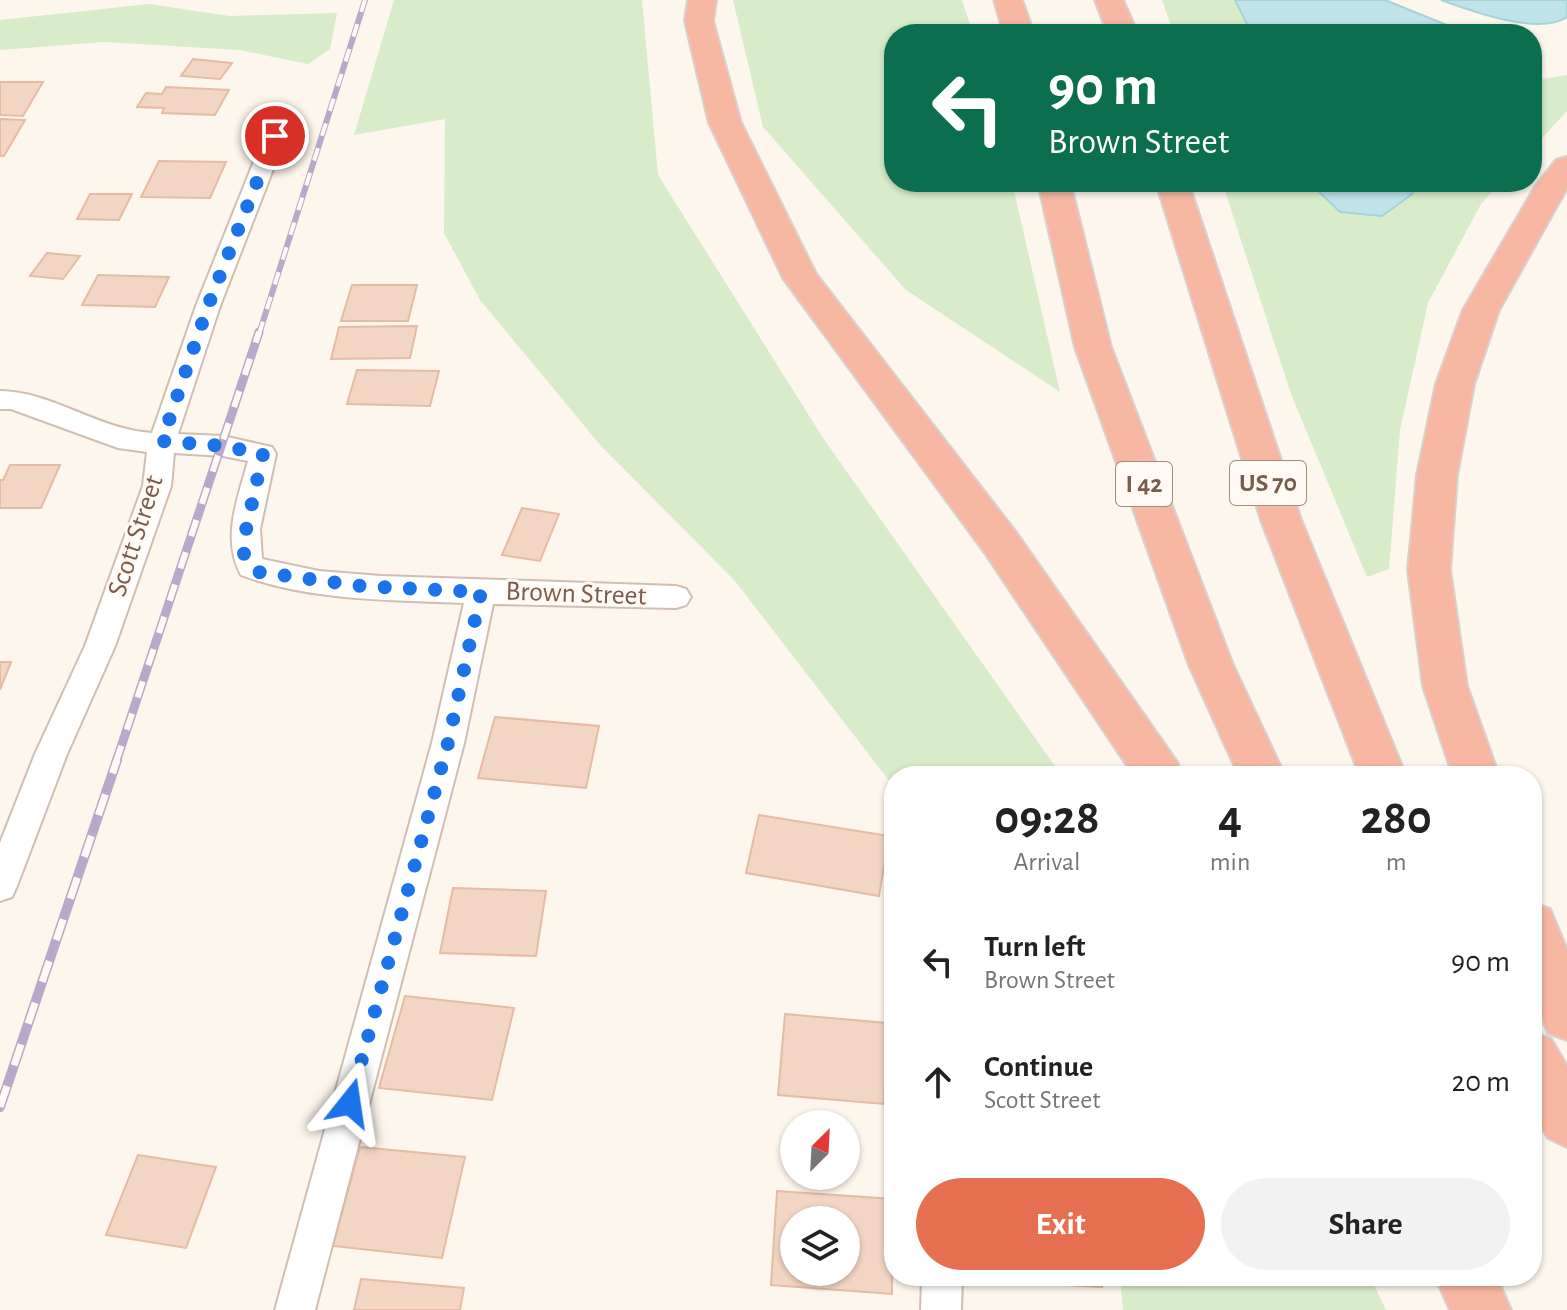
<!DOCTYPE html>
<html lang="en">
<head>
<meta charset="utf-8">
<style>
  :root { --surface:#fff; --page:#f2f2f2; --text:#222; --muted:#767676; --accent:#e76f51 }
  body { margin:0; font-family:"Alegreya Sans",sans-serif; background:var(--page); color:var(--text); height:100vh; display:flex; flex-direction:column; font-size:30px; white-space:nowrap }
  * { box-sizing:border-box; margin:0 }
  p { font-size:26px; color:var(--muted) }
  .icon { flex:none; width:44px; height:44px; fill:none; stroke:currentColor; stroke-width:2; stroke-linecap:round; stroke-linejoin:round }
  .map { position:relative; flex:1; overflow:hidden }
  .panel { position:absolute; left:884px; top:766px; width:658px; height:520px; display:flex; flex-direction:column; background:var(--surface); border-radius:32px; box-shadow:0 2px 6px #0004 }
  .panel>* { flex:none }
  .guide { position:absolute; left:884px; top:24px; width:658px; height:168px; border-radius:32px; box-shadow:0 2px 6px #0004; background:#0b6e4f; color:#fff; overflow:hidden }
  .needle { width:52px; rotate:24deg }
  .controls { position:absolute; left:780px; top:1110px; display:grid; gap:16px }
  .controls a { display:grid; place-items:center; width:80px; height:80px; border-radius:50%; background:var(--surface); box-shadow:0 2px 6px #0004; font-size:40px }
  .pin { position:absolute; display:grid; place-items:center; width:68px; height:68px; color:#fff; margin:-34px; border:4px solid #fff; border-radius:50%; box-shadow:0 2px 8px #0007 }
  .me { position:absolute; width:88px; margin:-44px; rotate:15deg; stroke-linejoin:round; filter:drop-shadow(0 0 6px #0008) }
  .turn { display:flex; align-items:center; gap:28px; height:168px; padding:0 32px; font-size:36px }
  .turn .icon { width:104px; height:104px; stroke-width:2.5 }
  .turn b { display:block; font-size:56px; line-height:68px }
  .eta { display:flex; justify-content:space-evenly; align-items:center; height:136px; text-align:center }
  .eta b { font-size:48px; font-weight:600; line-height:56px }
  .primary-button { display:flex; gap:16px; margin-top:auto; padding:16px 32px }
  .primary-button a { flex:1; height:92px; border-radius:48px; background:var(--accent); color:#fff; font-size:32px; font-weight:600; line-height:92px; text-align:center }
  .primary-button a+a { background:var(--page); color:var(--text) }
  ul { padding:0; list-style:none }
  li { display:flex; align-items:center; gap:24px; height:120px; padding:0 32px }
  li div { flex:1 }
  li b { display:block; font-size:30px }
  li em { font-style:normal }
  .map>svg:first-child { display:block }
  .green { fill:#d8ecc9 }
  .water { fill:#bfe3e8; stroke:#a5d3da; stroke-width:2 }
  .building { fill:#f3d5c3; stroke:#e6bba3; stroke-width:2; fill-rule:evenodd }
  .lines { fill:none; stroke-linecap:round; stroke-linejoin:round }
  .street-casing { stroke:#d1beb0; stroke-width:4 }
  .highway-casing { stroke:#dad1cd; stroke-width:4 }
  .street { fill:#fff; fill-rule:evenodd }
  .highway { fill:#f7b7a3; fill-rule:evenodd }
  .rail-far2-casing { stroke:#b9a8c9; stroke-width:6 }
  .rail-far1-casing { stroke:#b9a8c9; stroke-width:9 }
  .rail-casing { stroke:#b9a8c9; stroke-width:10 }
  .rail-far2 { stroke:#fffaf3; stroke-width:4; stroke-dasharray:13; stroke-linecap:butt }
  .rail-far1 { stroke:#fffaf3; stroke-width:6; stroke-dasharray:17; stroke-linecap:butt }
  .rail { stroke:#fffaf3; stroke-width:7; stroke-dasharray:22; stroke-linecap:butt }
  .route { stroke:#1a73e8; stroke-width:14; stroke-dasharray:0 25.2 }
  .labels { text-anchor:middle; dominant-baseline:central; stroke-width:6; stroke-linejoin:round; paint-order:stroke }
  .shield { fill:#fffaf3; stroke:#a28b7f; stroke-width:2 }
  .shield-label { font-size:26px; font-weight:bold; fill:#7a5c4d }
  .street-label { font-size:28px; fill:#7a5c4d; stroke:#fffaf3 }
</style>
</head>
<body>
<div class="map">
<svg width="1567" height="1310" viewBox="0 0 1567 1310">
  <rect width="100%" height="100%" fill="#fdf6ec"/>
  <!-- green -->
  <path class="green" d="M394,0H642L658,175L823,438L1062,776H894V787L735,581L601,446L480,300L444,233L445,119L354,135Z
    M733,0H962L973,34H894V182H1012L1060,392L906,290L763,127Z
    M1162,0H1252L1268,34H1174Z
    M149,4L229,16L337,13L330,49L308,64L240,50L104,42L0,50V20Z
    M1567,75V111L1532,149V85L1537,80Z
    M1222,182H1353L1412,194L1426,182H1501L1481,204L1428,303L1400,430L1389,569L1367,577L1291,394Z
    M1120,1276H1370L1386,1310H1123Z"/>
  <!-- water -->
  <path class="water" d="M1235,0H1385L1469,34H1252Z
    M1441,0H1567V17C1539,36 1471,11 1441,0Z
    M1313,182H1417L1412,194L1382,216L1340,212L1314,187Z"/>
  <!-- building -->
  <path class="building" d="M193,59L232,63L220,79L181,76Z
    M0,82H43L23,116L0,115Z
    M166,87L229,90L215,115L162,113L164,108L137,107L146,93L162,94Z
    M0,119L25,120L4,156H0Z
    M159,161L226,162L210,198L141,197Z
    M90,194H132L119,220L77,219Z
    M47,253L80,256L63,279L30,276Z
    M98,275L169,277L155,307L82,305Z
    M352,285H417L408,321H341Z
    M417,326L410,358L331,359L339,327Z
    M357,370L439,371L430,406L347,404Z
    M10,465H60L41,508H0V480H3Z
    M522,508L559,514L540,561L502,555Z
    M0,662H11L0,690Z
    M495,717L599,726L586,788L478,778Z
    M759,815L889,836L879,896L746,873Z
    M453,888L546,891L536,956L440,953Z
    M405,996L514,1008L492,1100L379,1088Z
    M785,1014L887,1023L884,1104L778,1095Z
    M360,1147L465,1157L442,1258L333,1246Z
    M138,1155L216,1167L186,1248L106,1235Z
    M777,1191L893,1199L892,1294L771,1285ZM794,1220H846V1272H794Z
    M994,1276H1101L1102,1287L994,1281Z
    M361,1279L464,1288L460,1310H354Z"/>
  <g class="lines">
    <defs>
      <path id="street" d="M275,130L286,136L220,306L178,434L223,436L272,447L276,454L260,529L262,559L319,571L381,576L676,586L686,589L691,597L686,605L676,608L493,604L464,743L315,1310H275L432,743L464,603C391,600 310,601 241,575C221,538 238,498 248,461L223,456L174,453L171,486L115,646L67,754L17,886L12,897L0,901V843L35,754L85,646L143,486L147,452L118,448L11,409H0V391C51,391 99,430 152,433L196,306L264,136Z
        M922,1276H962L961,1310H921Z"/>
      <path id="highway" d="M688,0H716L713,21L741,123L816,274L1015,531L1177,762L1183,776H1134L985,553L783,278L709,123L685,21Z
        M994,0H1022L1034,34H1004Z
        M1095,0H1123L1138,34H1108Z
        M1567,157V188L1499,310L1474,384L1457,475L1450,570L1467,686L1499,776H1453L1423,686L1408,570L1417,475L1436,384L1463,310L1535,187L1556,160Z
        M1038,182H1070L1111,347L1233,665L1285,776H1239L1189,665L1075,347Z
        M1156,182H1188L1301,520L1406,776H1360L1261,520Z
        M1532,903L1550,909L1567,950V1040L1548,1033L1532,992Z
        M1532,1032L1551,1039L1567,1066V1147L1548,1138L1532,1111Z
        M1435,1276H1496L1511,1310H1450Z"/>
    </defs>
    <!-- street casing -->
    <use href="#street" class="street-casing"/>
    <!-- highway casing -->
    <use href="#highway" class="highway-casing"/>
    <!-- street -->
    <use href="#street" class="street"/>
    <!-- highway -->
    <use href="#highway" class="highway"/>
    <defs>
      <path id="rail-far2" d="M259,334L365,0"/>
      <path id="rail-far1" d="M116,762L259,332"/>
      <path id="rail" d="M0,1107L117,760"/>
    </defs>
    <!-- rail-far2 casing -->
    <use href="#rail-far2" class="rail-far2-casing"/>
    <!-- rail-far1 casing -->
    <use href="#rail-far1" class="rail-far1-casing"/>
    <!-- rail casing -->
    <use href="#rail" class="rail-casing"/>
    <!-- rail-far2 -->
    <use href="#rail-far2" class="rail-far2"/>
    <!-- rail-far1 -->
    <use href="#rail-far1" class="rail-far1"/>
    <!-- rail -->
    <use href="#rail" class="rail"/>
  </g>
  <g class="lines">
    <!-- route -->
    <path class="route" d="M275,136L208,306L162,441L223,446L263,454L244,539V556L258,572L361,586L481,592L448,743L350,1103"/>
  </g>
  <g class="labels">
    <!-- shield labels -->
    <g class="shield">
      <rect x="1230" y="461" width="76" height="44" rx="6"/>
      <rect x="1116" y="462" width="56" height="44" rx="6"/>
    </g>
    <g class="shield-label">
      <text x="1268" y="483">US 70</text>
      <text x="1144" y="484">I 42</text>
    </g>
    <!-- street labels -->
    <g class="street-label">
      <text transform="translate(136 536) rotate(-72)">Scott Street</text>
      <text transform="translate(576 594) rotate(2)">Brown Street</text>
    </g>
  </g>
</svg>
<div class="controls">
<a><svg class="needle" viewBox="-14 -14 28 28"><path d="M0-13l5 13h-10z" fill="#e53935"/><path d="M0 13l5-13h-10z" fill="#767676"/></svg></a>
<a><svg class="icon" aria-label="layers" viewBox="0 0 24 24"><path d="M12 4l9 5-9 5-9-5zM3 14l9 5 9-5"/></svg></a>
</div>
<div class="pin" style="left:275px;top:136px;background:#d93025"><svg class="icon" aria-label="arrive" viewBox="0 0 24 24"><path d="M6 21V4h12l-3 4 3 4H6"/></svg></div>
<svg class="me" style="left:350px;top:1103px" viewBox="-20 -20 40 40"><path d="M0-17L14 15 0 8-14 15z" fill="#1a73e8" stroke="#fff" stroke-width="4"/></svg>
<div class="guide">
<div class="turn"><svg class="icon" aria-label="left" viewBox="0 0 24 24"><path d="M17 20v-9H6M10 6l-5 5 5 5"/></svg><div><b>90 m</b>Brown Street</div></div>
</div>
<section class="panel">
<div class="eta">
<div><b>09:28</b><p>Arrival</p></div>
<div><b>4</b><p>min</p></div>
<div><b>280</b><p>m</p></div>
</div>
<ul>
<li><svg class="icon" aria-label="left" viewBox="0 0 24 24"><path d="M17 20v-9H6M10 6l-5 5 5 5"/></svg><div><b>Turn left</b><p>Brown Street</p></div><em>90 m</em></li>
<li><svg class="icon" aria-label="ahead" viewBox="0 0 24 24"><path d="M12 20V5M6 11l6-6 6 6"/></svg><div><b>Continue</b><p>Scott Street</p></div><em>20 m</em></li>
</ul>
<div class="primary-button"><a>Exit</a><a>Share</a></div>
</section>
</div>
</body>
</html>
